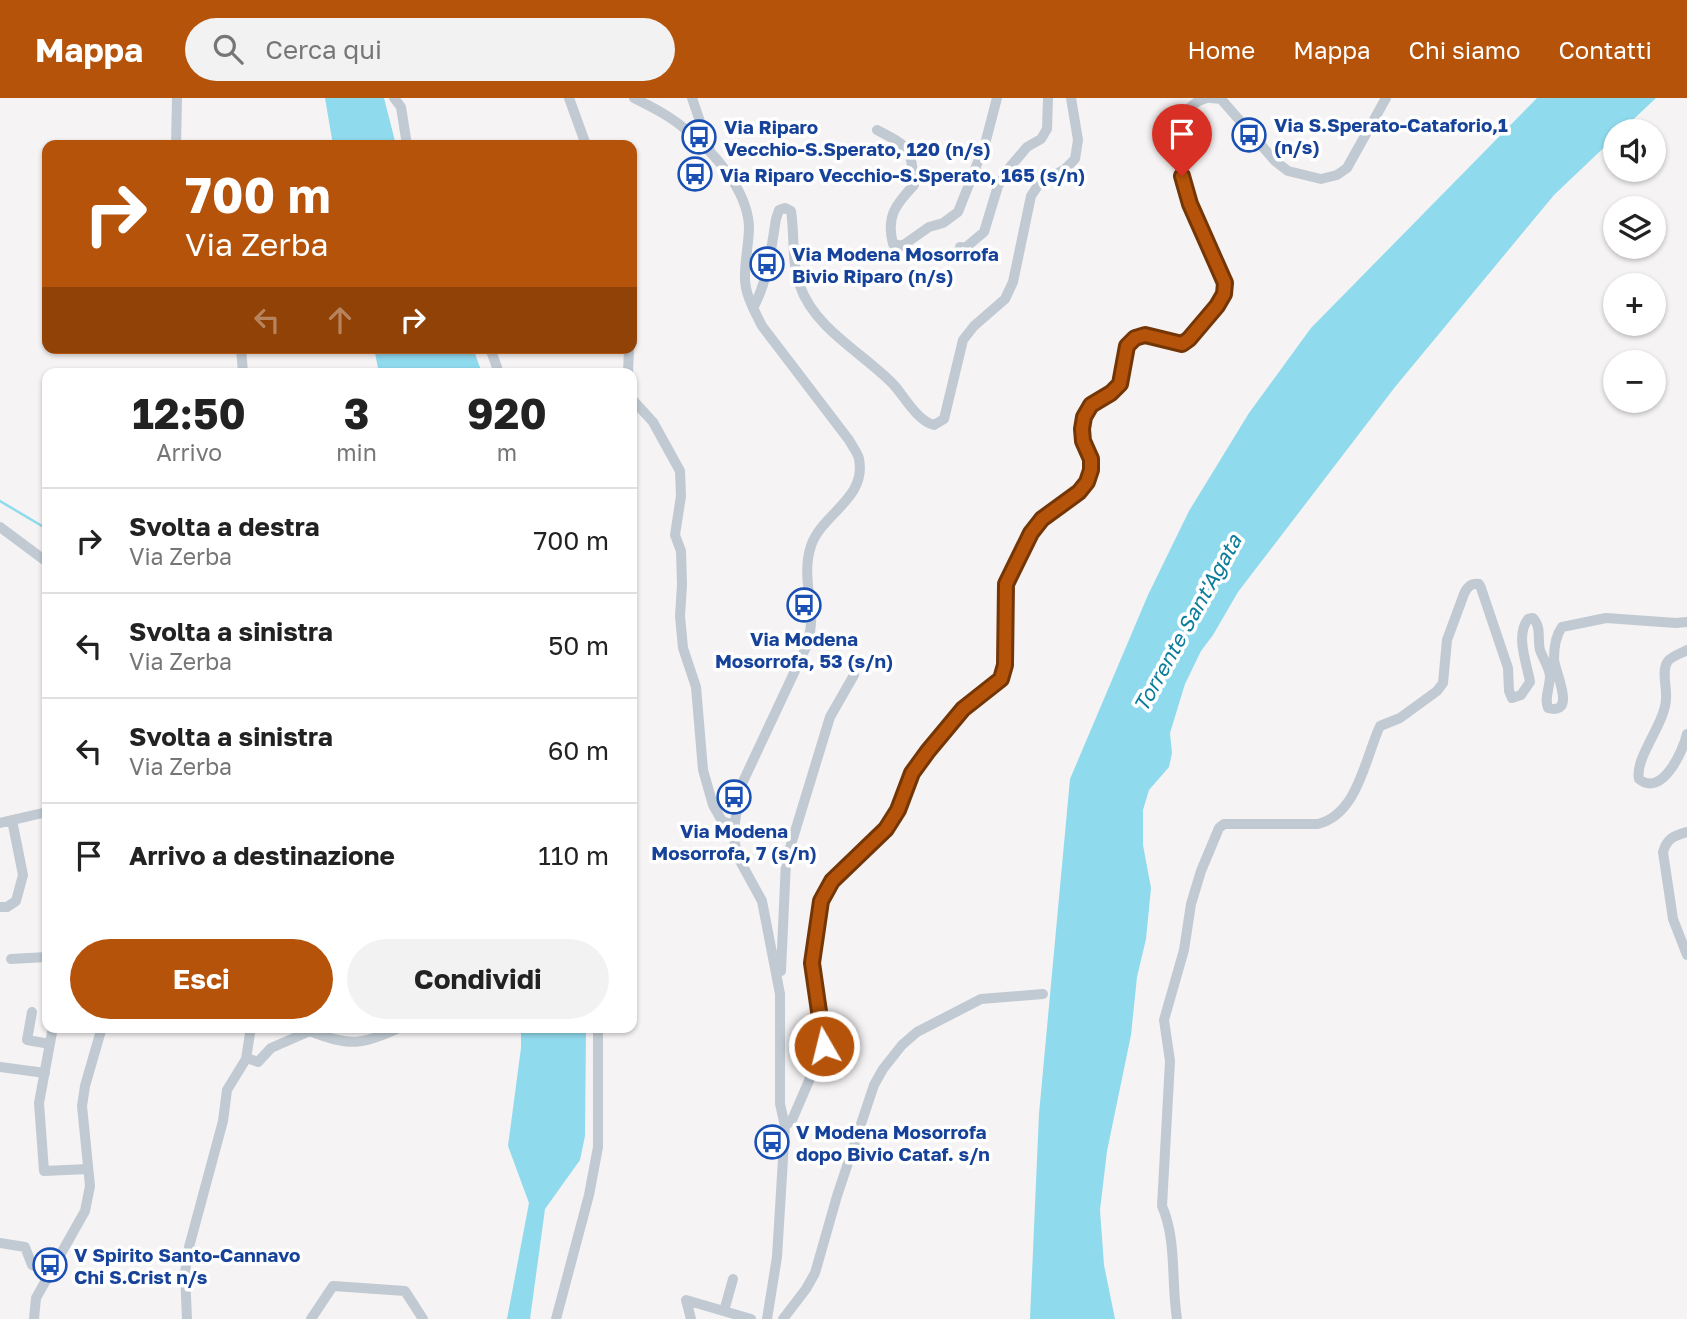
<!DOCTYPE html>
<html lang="it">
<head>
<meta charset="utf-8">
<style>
  :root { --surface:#fff; --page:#f2f2f2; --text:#222; --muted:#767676; --line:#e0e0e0; --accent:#b45309 }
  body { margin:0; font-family:"Golos Text",sans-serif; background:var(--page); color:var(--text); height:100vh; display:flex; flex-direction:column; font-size:26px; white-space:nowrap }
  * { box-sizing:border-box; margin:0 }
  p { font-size:23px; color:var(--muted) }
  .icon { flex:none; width:38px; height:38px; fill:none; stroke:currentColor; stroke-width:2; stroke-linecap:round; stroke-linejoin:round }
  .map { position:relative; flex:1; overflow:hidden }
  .sheet { position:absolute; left:42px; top:270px; width:595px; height:665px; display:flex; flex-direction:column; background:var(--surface); border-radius:14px; box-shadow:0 2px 5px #0004 }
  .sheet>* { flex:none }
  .banner { position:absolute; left:42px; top:42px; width:595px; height:214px; border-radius:14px; box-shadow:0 2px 5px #0004; background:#b45309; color:#fff; overflow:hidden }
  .buttons { position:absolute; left:1603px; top:21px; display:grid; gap:14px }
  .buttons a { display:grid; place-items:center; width:63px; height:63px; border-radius:50%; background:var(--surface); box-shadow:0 2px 5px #0004; font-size:35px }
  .pin { position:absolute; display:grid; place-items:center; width:60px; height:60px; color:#fff; margin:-72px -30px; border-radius:50% 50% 50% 0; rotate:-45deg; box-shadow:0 0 7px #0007 }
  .pin .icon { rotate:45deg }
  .me { position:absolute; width:77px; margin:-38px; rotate:352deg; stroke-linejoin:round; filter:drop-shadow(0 0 5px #0008) }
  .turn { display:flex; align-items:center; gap:24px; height:147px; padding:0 28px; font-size:32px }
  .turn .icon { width:91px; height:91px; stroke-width:2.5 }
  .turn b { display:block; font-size:49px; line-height:60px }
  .lanes { display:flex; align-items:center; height:66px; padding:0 28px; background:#0003; justify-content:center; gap:35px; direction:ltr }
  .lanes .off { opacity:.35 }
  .eta { display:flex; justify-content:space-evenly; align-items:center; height:119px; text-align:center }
  .eta b { font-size:42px; font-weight:700; line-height:49px }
  .button { display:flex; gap:14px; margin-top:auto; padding:14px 28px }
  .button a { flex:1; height:80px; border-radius:42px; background:var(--accent); color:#fff; font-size:28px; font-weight:700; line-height:80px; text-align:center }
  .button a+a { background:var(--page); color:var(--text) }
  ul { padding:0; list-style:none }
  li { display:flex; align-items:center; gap:21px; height:105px; padding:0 28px; border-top:2px solid var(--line) }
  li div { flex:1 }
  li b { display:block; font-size:26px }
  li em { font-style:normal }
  header { display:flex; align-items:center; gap:42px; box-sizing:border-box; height:98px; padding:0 35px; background:var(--accent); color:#fff }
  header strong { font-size:33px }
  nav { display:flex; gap:38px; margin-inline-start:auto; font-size:24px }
  .search { width:490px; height:63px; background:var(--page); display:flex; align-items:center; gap:18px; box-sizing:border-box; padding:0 24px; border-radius:38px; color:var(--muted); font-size:26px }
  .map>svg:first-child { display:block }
  .water { fill:#90daee }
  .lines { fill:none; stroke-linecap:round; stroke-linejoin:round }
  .stream { stroke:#90daee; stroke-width:2.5 }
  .minor { stroke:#c1cad2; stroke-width:10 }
  .route-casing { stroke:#753606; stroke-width:18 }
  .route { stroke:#b45309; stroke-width:12 }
  .labels { text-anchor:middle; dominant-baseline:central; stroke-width:7; stroke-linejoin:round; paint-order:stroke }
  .transit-label { font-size:19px; font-weight:bold; fill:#164399; stroke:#fff; text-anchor:start }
  .water-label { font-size:21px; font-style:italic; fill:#0c7c9b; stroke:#fff }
</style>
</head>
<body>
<header>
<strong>Mappa</strong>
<div class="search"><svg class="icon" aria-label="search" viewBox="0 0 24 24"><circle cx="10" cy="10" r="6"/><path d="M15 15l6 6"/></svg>Cerca qui</div>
<nav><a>Home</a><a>Mappa</a><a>Chi siamo</a><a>Contatti</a></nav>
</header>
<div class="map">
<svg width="1687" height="1221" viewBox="0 0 1687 1221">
  <rect width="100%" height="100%" fill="#f5f3f3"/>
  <!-- water -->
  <path class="water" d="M325,0H384L396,47H333Z
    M1537,0H1656L1621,33H1615V39L1554,97L1395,289L1238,494L1213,537L1201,553L1185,586L1170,635L1172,655L1169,669L1149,692L1143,712V747L1151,790L1146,841L1137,879L1131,937L1107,1053L1100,1112L1104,1167L1115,1221H1030L1039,1016L1070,681L1148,497L1189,413L1249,315L1311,230Z
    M374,250H473L482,275H379Z
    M521,929H586L585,1038L580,1062L545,1111L530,1221H507L529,1105L508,1048L521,950Z"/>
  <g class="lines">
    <!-- stream -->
    <path class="stream" d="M0,403L47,431"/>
    <!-- minor -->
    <path class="minor" d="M394,0L401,9L407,47
      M569,0L586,47
      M634,0C652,9 670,18 685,31C713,53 747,91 749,128C749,145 745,161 745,177C744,195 754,212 762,228L849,342C852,348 858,355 859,361C867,401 821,416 811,448C803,471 810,496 811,519C812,527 809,537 808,545L740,690L733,738L739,761L762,803L780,896V1006L785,1028L777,1159L767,1221
      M692,0L710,53
      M1211,0L1221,1L1275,63L1288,73L1321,81L1337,77L1347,70L1386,0
      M877,32C910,49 911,50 914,87C895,107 886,119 893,146L902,148L929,129L943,125L958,114L985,46L997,0
      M176,47L177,0
      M960,149L965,150L984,134L998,88L1010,69L1027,49L1041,41L1047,31L1048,0
      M753,210C768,183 771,151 776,121L779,112L785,110L791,113C795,137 791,164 800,188C815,231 863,255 893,286C905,299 917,323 934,327L944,321L963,242L974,228L1005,201L1013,184L1031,98L1039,86L1065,71L1075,61L1078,42L1071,0
      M241,250L243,275
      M490,250L499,275
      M628,275L629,250
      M632,301L653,324L680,373L681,398L675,437L681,453L682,487L680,518L683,550L696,589L703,672L713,707L722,723L734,727
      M0,429L47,464
      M1687,552C1682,555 1672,558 1668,563C1661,572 1667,589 1666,600C1666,625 1634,660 1639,681C1662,700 1683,653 1687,636
      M0,725L47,714
      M1687,734C1674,738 1667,740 1663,754L1673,821L1687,857
      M0,809H7L16,803L23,777L12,722
      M11,861L47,859
      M781,873L786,763L830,619L854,577
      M32,914L27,942L50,946
      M53,929L39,1005L44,1073L88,1071
      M247,960L258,964L271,950L310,933C349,949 363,947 401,929
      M0,969L45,975
      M785,1028L792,1022L824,948L812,865L821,803L832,783L886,731L898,712L912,675L927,653L963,611L1001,581L1005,567L1006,486L1031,434L1042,421L1079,394L1087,384L1091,372V361L1083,343L1082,331L1084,319L1091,307L1120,286C1124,277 1124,268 1125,258C1130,227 1160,242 1182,245L1189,241L1217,207L1224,196L1225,185C1213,157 1185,107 1182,79C1181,67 1182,54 1183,41C1183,20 1185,6 1207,0
      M0,1145L25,1149L32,1167L51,1174
      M724,1213L733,1181
      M34,1221L36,1200L85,1113L90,1088L82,1008L85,988L102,929
      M187,1221L185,1174L189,1149L223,1023L227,992L246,961L251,929
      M311,1221L333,1188L405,1193L423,1221
      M556,1221L589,1097L598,1049V929
      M691,1221L686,1202L751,1221
      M783,1221L806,1191L815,1175L837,1098L874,987L883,971L902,947L917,934L981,901L1043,896
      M1177,1221C1171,1184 1177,1142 1162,1108L1170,963L1164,922L1184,852L1191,806L1201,773L1219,730L1224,726H1318C1358,716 1365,660 1380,628L1400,620L1437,593L1443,585L1447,542L1464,496C1467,489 1471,485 1479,486L1481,490L1508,570L1509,593L1512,600L1521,597L1530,584C1527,565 1515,538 1528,521L1533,520C1542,530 1537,541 1540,552C1543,561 1549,568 1550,578C1550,589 1544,600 1548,610C1578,618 1554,572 1554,561C1554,551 1556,537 1562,529L1606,520L1676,525L1687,524"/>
  </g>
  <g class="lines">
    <defs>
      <path id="route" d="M824,948L812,865L821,803L832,783L886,731L898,712L912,675L928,653L963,611L1001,581L1005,567L1006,486L1031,435L1042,421L1079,394L1087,384L1091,372V361L1083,343L1082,331L1084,319L1091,307L1111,295L1120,286L1127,248L1135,240L1145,237L1182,246L1189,241L1217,208L1224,196L1225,185L1190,106L1182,78"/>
    </defs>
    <!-- route casing -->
    <use href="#route" class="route-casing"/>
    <!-- route -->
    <use href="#route" class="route"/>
  </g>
  <!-- icons -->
  <defs>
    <symbol id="bus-ring" viewBox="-11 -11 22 22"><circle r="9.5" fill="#fff" stroke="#1a4fb4" stroke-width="1.5"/><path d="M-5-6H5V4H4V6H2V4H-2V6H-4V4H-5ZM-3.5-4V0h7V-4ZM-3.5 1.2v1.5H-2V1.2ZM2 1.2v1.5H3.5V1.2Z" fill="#1a4fb4"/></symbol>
  </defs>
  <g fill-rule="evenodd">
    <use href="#bus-ring" x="1230" y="18" width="38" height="38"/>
    <use href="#bus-ring" x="680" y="20" width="38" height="38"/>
    <use href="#bus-ring" x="676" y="57" width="38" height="38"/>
    <use href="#bus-ring" x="748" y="147" width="38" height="38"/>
    <use href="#bus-ring" x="785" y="488" width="38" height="38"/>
    <use href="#bus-ring" x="715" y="680" width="38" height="38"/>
    <use href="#bus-ring" x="753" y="1025" width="38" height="38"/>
    <use href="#bus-ring" x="31" y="1148" width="38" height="38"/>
  </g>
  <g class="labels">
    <!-- transit labels -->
    <g class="transit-label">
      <text x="1274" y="26">Via S.Sperato-Cataforio,1<tspan x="1274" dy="22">(n/s)</tspan></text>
      <text x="724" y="28">Via Riparo<tspan x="724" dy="22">Vecchio-S.Sperato, 120 (n/s)</tspan></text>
      <text x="720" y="76">Via Riparo Vecchio-S.Sperato, 165 (s/n)</text>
      <text x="792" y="155">Via Modena Mosorrofa<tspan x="792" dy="22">Bivio Riparo (n/s)</tspan></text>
      <text x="804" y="540" text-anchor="middle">Via Modena<tspan x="804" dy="22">Mosorrofa, 53 (s/n)</tspan></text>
      <text x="734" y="732" text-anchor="middle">Via Modena<tspan x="734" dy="22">Mosorrofa, 7 (s/n)</tspan></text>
      <text x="796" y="1033">V Modena Mosorrofa<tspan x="796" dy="22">dopo Bivio Cataf. s/n</tspan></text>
      <text x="74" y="1156">V Spirito Santo-Cannavo<tspan x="74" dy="22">Chi S.Crist n/s</tspan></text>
    </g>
    <!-- water labels -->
    <g class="water-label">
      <text transform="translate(1187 525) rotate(-61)">Torrente Sant'Agata</text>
    </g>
  </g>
</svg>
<div class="buttons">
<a><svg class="icon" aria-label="sound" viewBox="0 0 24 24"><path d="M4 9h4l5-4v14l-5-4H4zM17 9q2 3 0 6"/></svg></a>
<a><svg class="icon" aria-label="layers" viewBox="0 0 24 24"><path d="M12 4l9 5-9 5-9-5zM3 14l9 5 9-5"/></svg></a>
<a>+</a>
<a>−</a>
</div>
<div class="pin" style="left:1182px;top:78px;background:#d93025"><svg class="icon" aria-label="arrive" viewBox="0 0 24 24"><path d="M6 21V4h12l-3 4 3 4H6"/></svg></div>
<svg class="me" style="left:824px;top:948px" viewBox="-20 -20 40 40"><circle r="17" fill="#b45309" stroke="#fff" stroke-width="3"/><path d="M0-11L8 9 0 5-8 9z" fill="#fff"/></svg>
<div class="banner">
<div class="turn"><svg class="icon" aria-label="right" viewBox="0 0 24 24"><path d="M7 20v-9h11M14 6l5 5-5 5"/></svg><div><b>700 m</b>Via Zerba</div></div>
<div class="lanes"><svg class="icon off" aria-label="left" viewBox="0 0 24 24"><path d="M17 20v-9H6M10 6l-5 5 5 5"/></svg><svg class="icon off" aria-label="ahead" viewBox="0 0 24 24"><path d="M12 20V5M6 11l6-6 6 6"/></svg><svg class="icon" aria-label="right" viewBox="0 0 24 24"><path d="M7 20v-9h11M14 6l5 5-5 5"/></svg></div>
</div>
<section class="sheet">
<div class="eta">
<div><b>12:50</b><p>Arrivo</p></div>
<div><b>3</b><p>min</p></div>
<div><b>920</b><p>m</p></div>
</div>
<ul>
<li><svg class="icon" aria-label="right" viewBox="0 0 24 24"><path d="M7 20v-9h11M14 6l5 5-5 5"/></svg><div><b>Svolta a destra</b><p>Via Zerba</p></div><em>700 m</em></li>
<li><svg class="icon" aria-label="left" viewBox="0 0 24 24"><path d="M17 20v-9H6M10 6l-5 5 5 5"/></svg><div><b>Svolta a sinistra</b><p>Via Zerba</p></div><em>50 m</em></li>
<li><svg class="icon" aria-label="left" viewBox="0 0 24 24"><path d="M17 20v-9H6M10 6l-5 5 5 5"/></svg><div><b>Svolta a sinistra</b><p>Via Zerba</p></div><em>60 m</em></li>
<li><svg class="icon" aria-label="arrive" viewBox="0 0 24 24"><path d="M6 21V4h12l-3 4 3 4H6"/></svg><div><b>Arrivo a destinazione</b></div><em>110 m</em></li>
</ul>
<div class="button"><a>Esci</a><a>Condividi</a></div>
</section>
</div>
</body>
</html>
